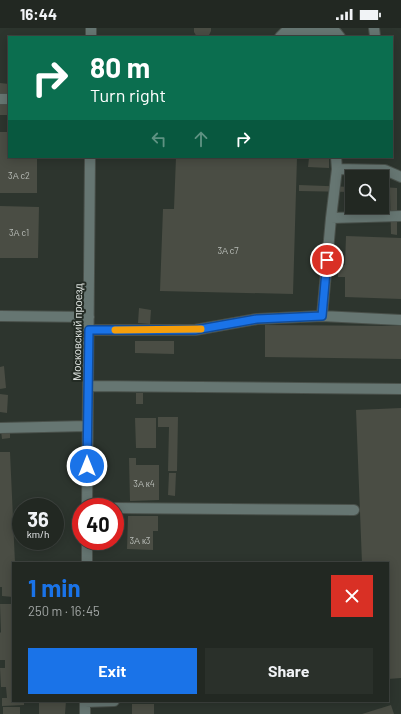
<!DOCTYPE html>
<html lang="en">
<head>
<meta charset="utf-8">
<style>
  :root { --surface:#222822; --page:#2a302a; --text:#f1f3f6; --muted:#a2a6a5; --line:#3f4440; --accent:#1a73e8 }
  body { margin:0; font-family:Barlow,sans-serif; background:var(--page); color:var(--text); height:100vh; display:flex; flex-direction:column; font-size:15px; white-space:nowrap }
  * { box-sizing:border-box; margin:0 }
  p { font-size:13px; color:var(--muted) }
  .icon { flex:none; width:22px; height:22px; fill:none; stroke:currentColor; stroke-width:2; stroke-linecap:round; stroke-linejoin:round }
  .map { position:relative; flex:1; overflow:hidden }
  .side { position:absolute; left:12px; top:534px; width:377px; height:140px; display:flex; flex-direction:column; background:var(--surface); border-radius:0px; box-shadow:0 2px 10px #0003,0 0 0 1px var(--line) }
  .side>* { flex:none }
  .hud { position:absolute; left:8px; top:8px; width:385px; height:122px; border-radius:0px; box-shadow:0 2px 10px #0003,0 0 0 1px var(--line); background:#0b6e4f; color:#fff; overflow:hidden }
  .buttons { position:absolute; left:345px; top:142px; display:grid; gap:8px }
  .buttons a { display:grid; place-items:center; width:44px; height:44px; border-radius:0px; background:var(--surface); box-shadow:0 2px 10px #0003,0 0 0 1px var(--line); font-size:20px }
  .speed { position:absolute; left:12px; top:470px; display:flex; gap:8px; font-size:20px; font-weight:700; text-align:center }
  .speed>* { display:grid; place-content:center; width:52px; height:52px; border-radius:50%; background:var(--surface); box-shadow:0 2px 10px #0003,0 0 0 1px var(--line); line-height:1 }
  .speed small { font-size:10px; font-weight:400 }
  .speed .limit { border:6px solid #d22; background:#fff; color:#111 }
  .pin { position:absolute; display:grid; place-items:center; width:34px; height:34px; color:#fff; margin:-17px; border:2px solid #fff; border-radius:50%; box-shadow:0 1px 4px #0007 }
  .me { position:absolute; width:44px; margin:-22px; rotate:0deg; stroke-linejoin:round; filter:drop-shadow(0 0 3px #0008) }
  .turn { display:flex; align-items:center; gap:14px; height:84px; padding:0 16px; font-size:18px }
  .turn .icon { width:52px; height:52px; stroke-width:2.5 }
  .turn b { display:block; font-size:28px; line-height:34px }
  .lanes { display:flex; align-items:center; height:38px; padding:0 16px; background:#0003; justify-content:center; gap:20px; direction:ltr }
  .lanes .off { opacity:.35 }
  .round { display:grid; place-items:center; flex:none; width:42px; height:42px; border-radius:0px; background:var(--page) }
  .head { display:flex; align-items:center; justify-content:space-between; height:68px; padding:0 16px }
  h1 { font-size:24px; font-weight:700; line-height:30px; color:var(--accent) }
  .cta { display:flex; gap:8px; margin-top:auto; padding:8px 16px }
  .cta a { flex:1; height:46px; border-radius:0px; background:var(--accent); color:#fff; font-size:16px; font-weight:700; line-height:46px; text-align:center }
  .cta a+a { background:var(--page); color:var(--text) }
  .status { display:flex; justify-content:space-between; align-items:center; height:28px; padding:0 20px; background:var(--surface); direction:ltr }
  .status svg { height:11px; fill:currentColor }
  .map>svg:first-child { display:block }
  .building { fill:#4a4d44 }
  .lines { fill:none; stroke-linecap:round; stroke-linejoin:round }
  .minor-casing { stroke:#49504a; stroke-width:12 }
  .minor { stroke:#667672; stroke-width:10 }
  .route-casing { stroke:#114b97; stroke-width:10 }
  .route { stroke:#1a73e8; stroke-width:7 }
  .slow { stroke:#f59e0b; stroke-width:7 }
  .labels { text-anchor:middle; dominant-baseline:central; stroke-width:4; stroke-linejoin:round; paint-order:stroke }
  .number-label { font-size:9px; fill:#b6bab5 }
  .street-label { font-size:11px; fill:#dadfdb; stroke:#232b24 }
</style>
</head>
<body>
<div class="status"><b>16:44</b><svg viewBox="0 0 49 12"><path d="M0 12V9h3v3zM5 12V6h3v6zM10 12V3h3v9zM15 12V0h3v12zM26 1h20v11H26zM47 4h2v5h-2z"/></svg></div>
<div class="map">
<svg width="401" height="686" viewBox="0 0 401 686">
  <rect width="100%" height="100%" fill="#2d352e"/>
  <!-- building -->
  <path class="building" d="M194,0H211V3L208,9H197L194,4Z
    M0,55L9,56V87H0Z
    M0,104H9V129H37V165H0Z
    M176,129H297L293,266L160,263L163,181H174Z
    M309,130L329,131V140L308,139Z
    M299,157L352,159V164L299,163Z
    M382,159L397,160V207L391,206L390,165L382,164Z
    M0,178L39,179L38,230H0Z
    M346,208L401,210V271L345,269V249H338V236L345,237Z
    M139,280L151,282L150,296L138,295Z
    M265,297L401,298V331L265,329Z
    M135,313H174V326L135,325Z
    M4,338L6,360L0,361V339Z
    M136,365H143V376H136Z
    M0,366L8,367L7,385L0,384Z
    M401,380V650L388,651V535H362L356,382Z
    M158,389H178L177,443H168L169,399H158Z
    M135,390H156V420H136Z
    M10,402V410L2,411L1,403Z
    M0,424H10L15,535H13V569L2,568V559H0Z
    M129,430H136V437H159V472L130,473Z
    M169,445H176L175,468L168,467Z
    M128,488H158V503H153V522L127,521Z
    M0,576H13V673H24V677L2,678V670H7L6,659H1L0,640H5V632H0V605L1,604Z
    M39,673H66L65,686H39Z
    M132,676H154V686H132Z
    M391,677L394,686H362Z
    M3,679H20V686H3Z"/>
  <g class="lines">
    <defs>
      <path id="minor" d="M91,0V9
        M374,0L375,8
        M280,9L285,4H336L340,9
        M0,71H9
        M337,141L385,142L401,149
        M331,190L401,188
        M0,288L89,289
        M322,288L331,190L337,141L336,129
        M89,302H195L257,291L322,288L401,292
        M88,358L401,361
        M0,400L87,398
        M87,479L90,129
        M115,480L354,482
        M87,535V513
        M85,673V686
        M85,674L114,673"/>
    </defs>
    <!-- minor casing -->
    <use href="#minor" class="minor-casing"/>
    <!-- minor -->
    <use href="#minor" class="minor"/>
  </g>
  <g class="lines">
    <defs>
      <path id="route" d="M87,438L89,302H195L257,291L322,288L327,232"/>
    </defs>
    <!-- route casing -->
    <use href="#route" class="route-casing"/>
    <!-- route -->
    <use href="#route" class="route"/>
    <!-- slow -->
    <path class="slow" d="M115,302L201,301"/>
  </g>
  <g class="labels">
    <!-- number labels -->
    <g class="number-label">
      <text x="19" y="147">3А с2</text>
      <text x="19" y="204">3А с1</text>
      <text x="228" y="222">3А с7</text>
      <text x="144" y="455">3А к4</text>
      <text x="140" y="512">3А к3</text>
    </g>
    <!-- street labels -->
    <g class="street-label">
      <text transform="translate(77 304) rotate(-89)">Московский проезд</text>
    </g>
  </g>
</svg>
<div class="buttons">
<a><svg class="icon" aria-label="search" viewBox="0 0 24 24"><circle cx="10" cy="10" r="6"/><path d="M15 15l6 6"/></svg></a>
</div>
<div class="speed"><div>36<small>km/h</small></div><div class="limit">40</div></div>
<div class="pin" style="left:327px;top:232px;background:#d93025"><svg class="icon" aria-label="arrive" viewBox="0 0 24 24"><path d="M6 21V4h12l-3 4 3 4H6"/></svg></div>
<svg class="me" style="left:87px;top:438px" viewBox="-20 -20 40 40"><circle r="17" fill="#1a73e8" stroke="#fff" stroke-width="3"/><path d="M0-11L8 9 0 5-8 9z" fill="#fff"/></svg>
<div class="hud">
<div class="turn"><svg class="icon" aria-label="right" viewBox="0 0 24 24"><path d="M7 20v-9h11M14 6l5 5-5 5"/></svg><div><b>80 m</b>Turn right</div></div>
<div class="lanes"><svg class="icon off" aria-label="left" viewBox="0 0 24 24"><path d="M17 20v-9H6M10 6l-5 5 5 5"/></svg><svg class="icon off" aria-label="ahead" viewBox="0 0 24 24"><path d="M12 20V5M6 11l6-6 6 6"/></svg><svg class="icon" aria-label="right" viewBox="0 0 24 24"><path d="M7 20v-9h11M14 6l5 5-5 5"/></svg></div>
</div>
<section class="side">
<div class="head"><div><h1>1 min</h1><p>250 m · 16:45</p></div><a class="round" style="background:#d93025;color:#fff"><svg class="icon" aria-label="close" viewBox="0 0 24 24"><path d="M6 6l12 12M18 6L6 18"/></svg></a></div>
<div class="cta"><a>Exit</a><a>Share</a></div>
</section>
</div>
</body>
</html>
